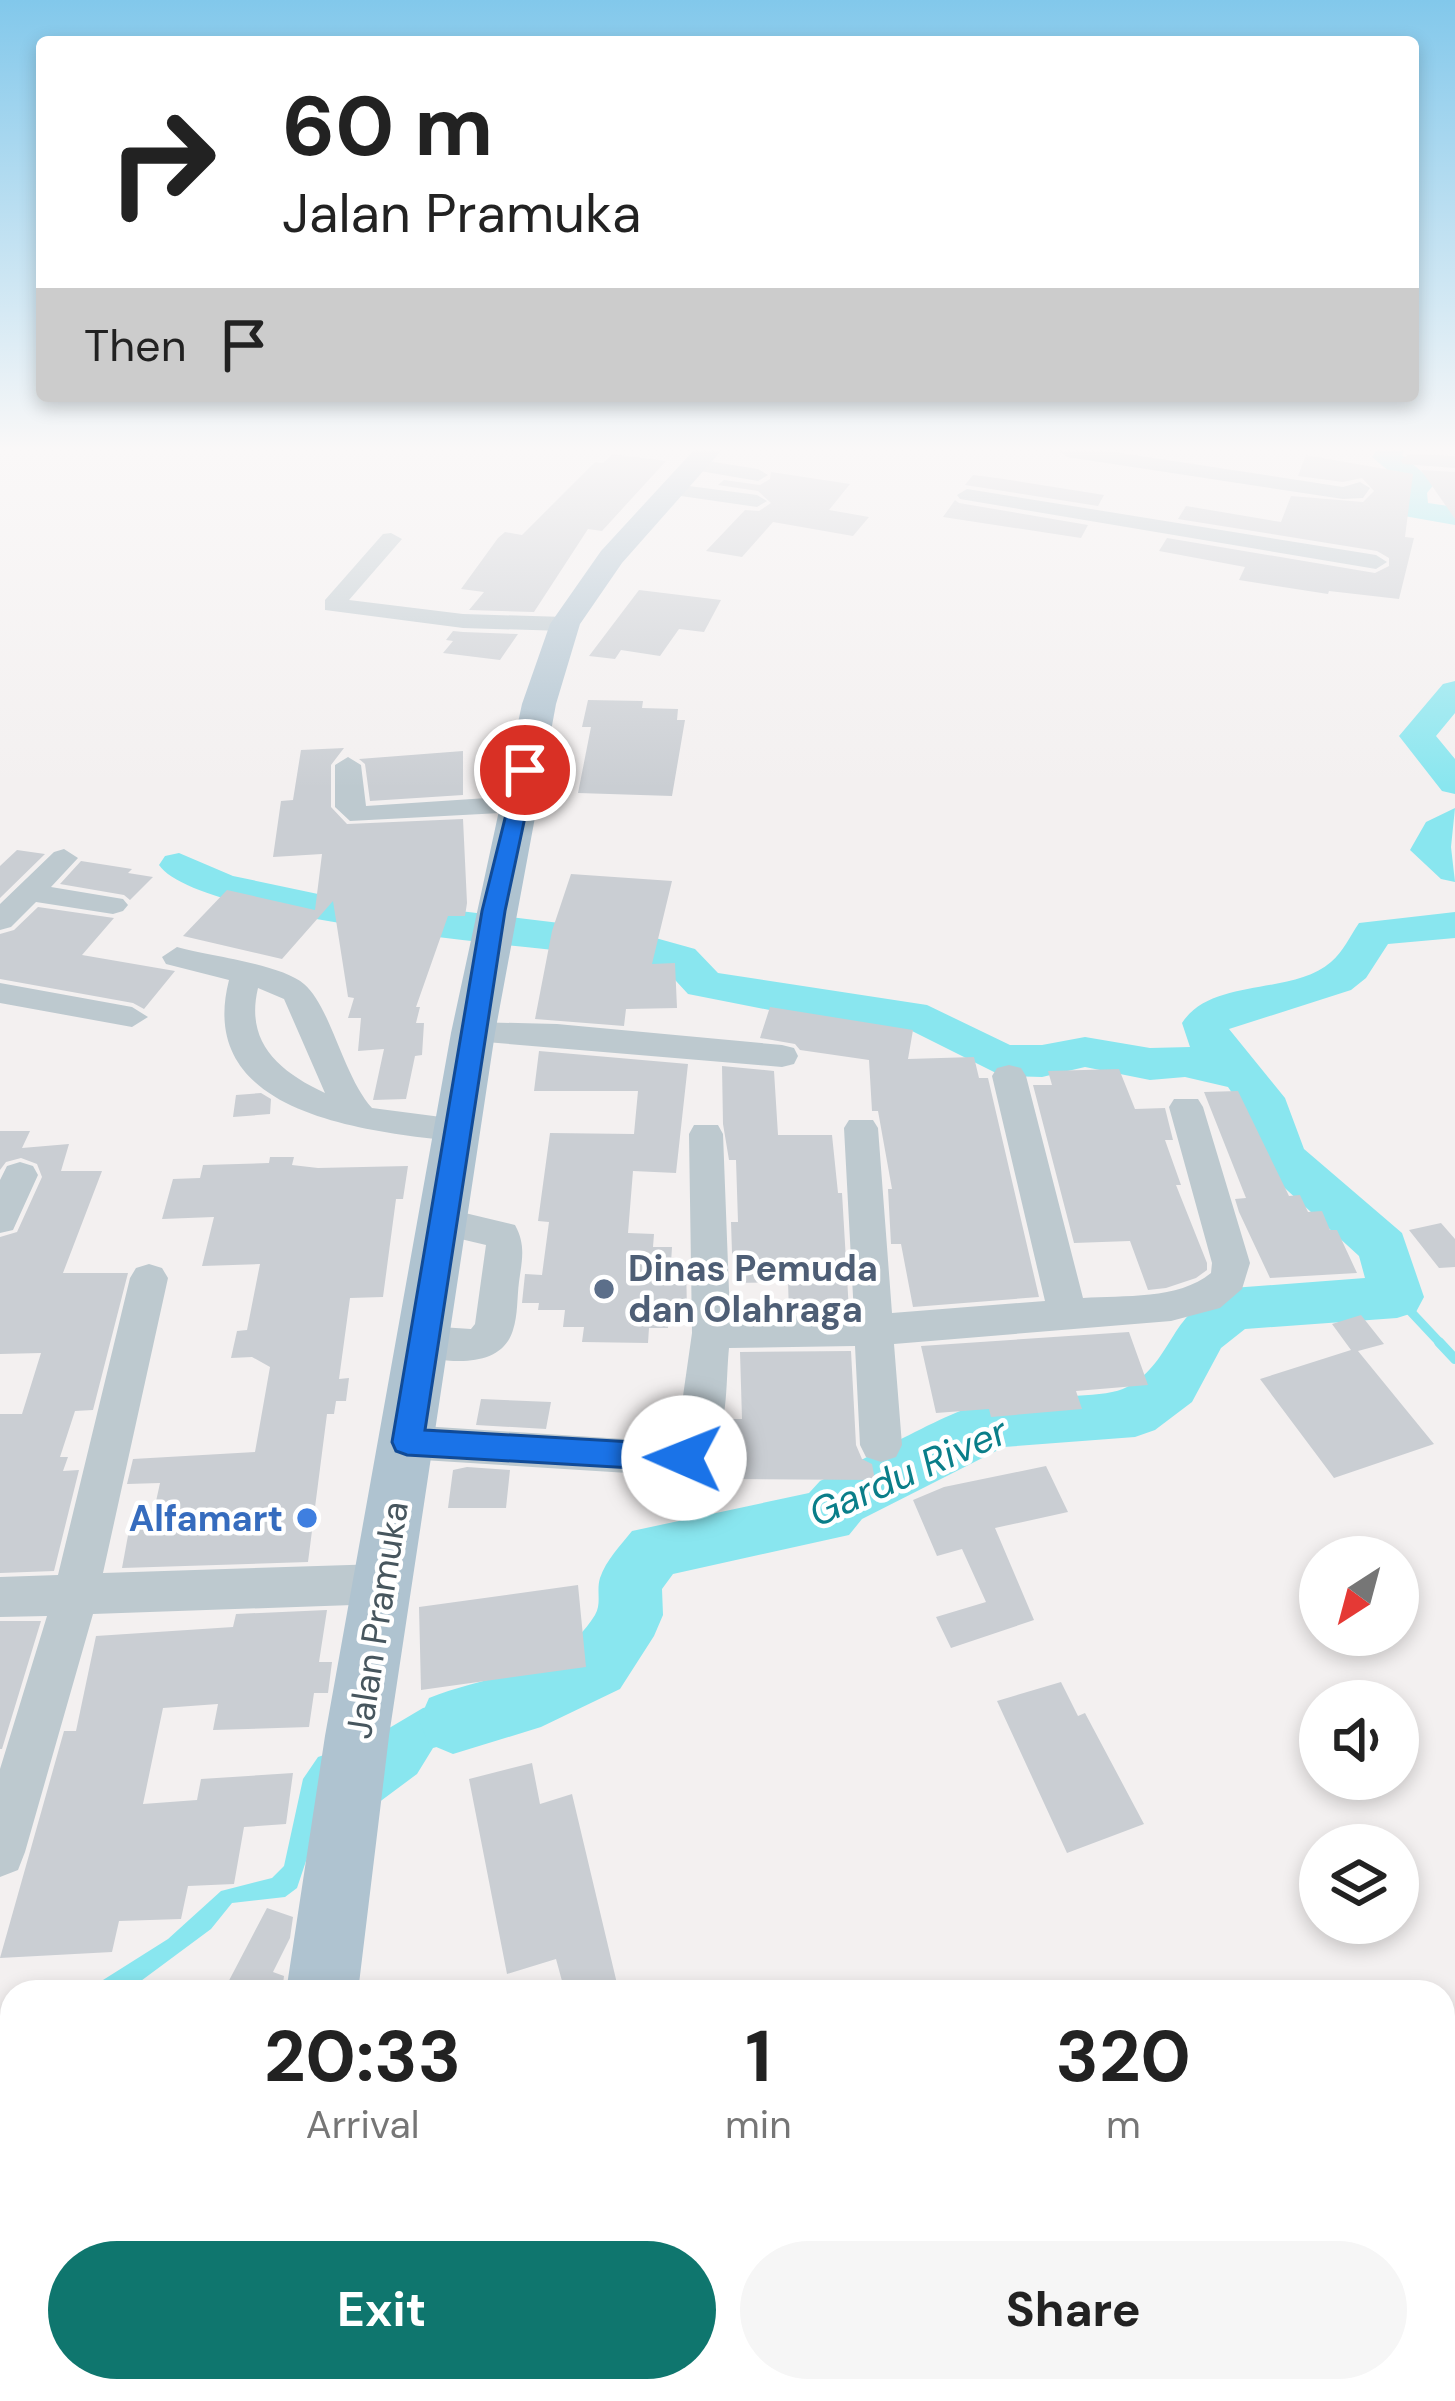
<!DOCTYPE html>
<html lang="en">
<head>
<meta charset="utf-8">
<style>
  :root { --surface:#fff; --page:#f6f6f6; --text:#222; --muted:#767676; --accent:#0f766e }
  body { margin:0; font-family:"DM Sans",sans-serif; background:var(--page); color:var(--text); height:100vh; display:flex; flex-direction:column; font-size:45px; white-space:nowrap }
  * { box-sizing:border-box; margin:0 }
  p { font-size:39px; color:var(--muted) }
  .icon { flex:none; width:66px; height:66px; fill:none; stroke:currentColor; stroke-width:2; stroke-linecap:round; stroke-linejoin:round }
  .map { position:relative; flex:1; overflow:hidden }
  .side { position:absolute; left:0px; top:1980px; width:1455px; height:423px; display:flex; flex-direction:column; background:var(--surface); border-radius:36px 36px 0 0; box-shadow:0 6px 18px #0003 }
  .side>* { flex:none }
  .guide { position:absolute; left:36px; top:36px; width:1383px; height:366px; border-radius:12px; box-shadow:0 6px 18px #0003; background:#fff; color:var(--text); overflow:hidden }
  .needle { width:78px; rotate:216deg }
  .controls { position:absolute; left:1299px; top:1536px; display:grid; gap:24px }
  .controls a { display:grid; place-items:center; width:120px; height:120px; border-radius:50%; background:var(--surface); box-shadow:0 6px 18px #0003; font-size:60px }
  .pin { position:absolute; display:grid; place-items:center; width:102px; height:102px; color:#fff; margin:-51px; border:6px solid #fff; border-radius:50%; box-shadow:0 3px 12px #0007 }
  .me { position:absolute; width:132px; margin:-66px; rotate:271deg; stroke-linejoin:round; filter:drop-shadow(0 0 9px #0008) }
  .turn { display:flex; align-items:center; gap:42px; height:252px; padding:0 48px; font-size:54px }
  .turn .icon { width:156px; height:156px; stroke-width:2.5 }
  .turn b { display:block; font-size:84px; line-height:102px }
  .then { display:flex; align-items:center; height:114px; padding:0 48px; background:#0003; gap:24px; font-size:45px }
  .eta { display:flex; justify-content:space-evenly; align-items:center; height:204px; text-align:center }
  .eta b { font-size:72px; font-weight:700; line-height:84px }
  .cta { display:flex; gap:24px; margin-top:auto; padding:24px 48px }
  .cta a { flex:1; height:138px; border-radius:72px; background:var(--accent); color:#fff; font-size:48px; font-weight:700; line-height:138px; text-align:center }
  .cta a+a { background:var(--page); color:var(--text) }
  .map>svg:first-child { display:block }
  .water { fill:#89e6ef }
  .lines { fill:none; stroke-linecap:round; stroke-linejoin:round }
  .stream-far1 { stroke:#89e6ef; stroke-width:9 }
  .stream { stroke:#89e6ef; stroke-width:10 }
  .river { fill:#89e6ef; fill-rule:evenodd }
  .building { fill:#caced3 }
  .minor { fill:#bdc9cf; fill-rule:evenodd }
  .major { fill:#afc3d0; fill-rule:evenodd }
  .route { fill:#1a73e8; stroke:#114b97; stroke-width:3 }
  .service-dot { fill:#5c6f8a; stroke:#fff; stroke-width:4.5 }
  .shop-dot { fill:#3f7fe0; stroke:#fff; stroke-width:4.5 }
  .labels { text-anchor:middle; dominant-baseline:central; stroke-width:9; stroke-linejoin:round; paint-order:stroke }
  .service-label { font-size:36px; font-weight:bold; fill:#4e5e75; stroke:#fff; text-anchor:start }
  .shop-label { font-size:36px; font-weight:bold; fill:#366cbe; stroke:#fff; text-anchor:end }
  .street-label { font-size:36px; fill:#47565e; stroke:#fff }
  .water-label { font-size:39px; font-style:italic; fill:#0a7e89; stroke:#fff }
</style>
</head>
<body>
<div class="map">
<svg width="1455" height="2401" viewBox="0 0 1455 2401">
  <rect width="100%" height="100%" fill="#f3f0f0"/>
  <!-- water -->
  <path class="water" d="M515,1688L526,1723L433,1748L417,1774L308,1855L297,1888L285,1897L232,1903L211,1929L126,1992H84L168,1939L221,1891L272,1878L284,1866L303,1779L318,1757L369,1740L423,1708Z"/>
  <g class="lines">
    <!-- stream-far1 -->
    <path class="stream-far1" d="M1397,1297L1442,1345"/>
    <!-- stream -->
    <path class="stream" d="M1439,1342L1455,1359"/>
    <!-- river -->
    <path class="river" d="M1376,451H1404L1402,455L1435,483L1427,493L1428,503L1455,507V525L1404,516L1398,490L1403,483L1372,457Z
      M1455,681V713L1436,736L1455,759V794L1442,791L1399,736L1443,684Z
      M1455,808L1451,847L1455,882L1441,879L1410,850L1426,822Z
      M179,853L233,876L318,894L634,932L695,949L718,973L927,1005L1010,1045H1042L1085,1037L1150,1048L1190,1047L1182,1023C1212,977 1292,996 1331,962C1343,952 1350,936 1359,923L1455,912V938L1388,944L1366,978L1351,990L1229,1029L1285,1098L1304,1149L1402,1233L1424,1297L1416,1312L1397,1318L1245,1329L1221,1348L1192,1402L1155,1430L1135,1437L1004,1447L862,1519L849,1535L673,1574L662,1589L663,1615L654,1636L620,1689L541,1727L453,1754L429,1744L419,1721L429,1698C489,1674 559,1674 595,1615C602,1603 596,1591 600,1578C606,1560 621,1545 632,1531L809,1493L820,1481C865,1460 953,1407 997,1399C1030,1393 1102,1401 1127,1387C1176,1361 1167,1309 1232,1288L1365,1278L1359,1256L1264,1169L1245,1112L1228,1087L1185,1077L1150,1080L1085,1067L1042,1077L1002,1076L912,1031L851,1026L688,994L665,969L630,958C549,948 198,922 159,865L165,856Z"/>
  </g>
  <!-- building -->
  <path class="building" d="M612,454L666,461L602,531L588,529L534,612L469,610L484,592L461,589L498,538L505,532L522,535L595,462L603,463Z
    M1306,455L1413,474L1405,537L1414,538L1399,599L1329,591L1328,594L1239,580L1245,567L1159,551L1167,538L1375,573L1389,566V558L1377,551L1178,519L1186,506L1281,522L1291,496L1363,502L1374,491L1362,478L1343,482L1298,476Z
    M1421,470L1455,472V519Z
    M771,472L850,484L829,510L869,517L853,536L773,522L742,557L706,551L745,510L759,511L771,503L758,491L718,485L724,480L760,485L770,479Z
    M973,475L997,478L1104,495L1098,506L965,485Z
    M955,500L959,503L1088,525L1081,538L943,517Z
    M639,590L721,600L704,632L679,629L660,656L621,650L615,659L589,656Z
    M453,631L463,632L518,634L500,660L443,653L453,641L446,640Z
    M588,700L643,701L642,708L678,709L677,720H685L672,796L578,793L591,727H582Z
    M344,748L331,765V807L347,824L463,819L467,903L465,916H448L416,1007H420L416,1023H424L422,1055L415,1056L406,1099L373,1100L384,1049L358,1051L361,1018H348L354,998L348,997L333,901L282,959L183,936L227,890L315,910L322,854L273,857L281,801L293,800L301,750Z
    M463,751V795L370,801L365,764L359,759Z
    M17,850L45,854L0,898V866Z
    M81,861L132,869L128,873L153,877L130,900L124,895L60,884Z
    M571,874L672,881L652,964L675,963L677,1008L626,1009L624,1026L535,1019L552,931Z
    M38,907L114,918L82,955L175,971L144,1009L133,1003L0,979V934L14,930Z
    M770,1007L913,1030L908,1059L974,1057L979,1078H988L1039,1297L913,1307L901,1244H891L888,1189H892L878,1111H872L869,1060L800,1050L795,1044L760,1038Z
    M539,1051L688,1064L676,1173L633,1171L628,1233L654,1234L653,1247H672L671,1263H686L687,1312H669L668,1328H649L648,1343L582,1342L584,1327H563L565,1310H538L539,1303H522L525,1274L542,1275L549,1222L538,1221L550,1133L634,1134L638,1091H534Z
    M722,1066L774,1071L778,1135H832L838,1193H842L849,1311L789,1312L788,1282L733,1283L731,1222H738L736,1160H729L723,1124Z
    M1119,1069L1135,1109L1165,1108L1173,1140H1165L1181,1185H1176L1207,1263V1270L1196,1278L1166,1288L1148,1290L1130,1241L1074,1243L1033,1085H1052L1048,1071Z
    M1238,1091L1289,1196L1300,1195L1308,1212L1322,1211L1330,1230H1337L1357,1273L1270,1278L1239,1212L1235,1199L1246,1198L1204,1092Z
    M261,1093L271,1099L270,1114L233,1117L236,1095Z
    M0,1131H30L22,1148L69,1144L61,1171H102L63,1273H128L93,1410L75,1411L60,1457H68L63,1471L79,1470L54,1571L0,1573V1414H22L41,1353L0,1354V1237L17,1232L42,1177L37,1164L21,1158L6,1162L0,1170Z
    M270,1157H294L292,1165L318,1168L408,1166L403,1199H396L383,1297L350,1298L339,1379L349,1378L346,1401H336L334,1414H327L308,1562L122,1568L129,1530L150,1529L160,1483L127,1484L133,1459L255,1452L270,1367L252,1357L231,1358L237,1331L247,1330L260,1264L202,1266L214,1217L162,1219L173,1179L200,1178L203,1165L269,1163Z
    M1441,1223L1455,1239V1267L1439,1268L1409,1230Z
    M1361,1315L1384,1344L1358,1351L1434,1444L1334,1478L1260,1379L1351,1350L1332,1324Z
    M1129,1332L1148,1385L1076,1391L1082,1409L991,1417L989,1409L936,1413L921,1346Z
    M851,1351L856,1445L862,1459L872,1464L875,1480L733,1479L731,1419H742L740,1352Z
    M481,1399L551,1402L546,1429L476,1425Z
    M1046,1466L1068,1512L995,1528L1034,1620L951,1648L936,1617L986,1602L962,1549L937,1556L913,1500L944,1487Z
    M467,1467L510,1470L506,1508H448L453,1470Z
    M578,1585L586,1667L421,1690L419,1607Z
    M327,1610L319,1662H332L328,1693H314L309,1727L213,1730L218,1704L163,1708L143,1804L197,1800L201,1779L293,1773L286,1824L244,1827L234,1884L188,1886L181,1919L119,1921L112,1952L0,1958L64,1731H76L96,1636L233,1627L236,1614Z
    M0,1621H41L2,1749H0Z
    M1061,1682L1078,1716L1085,1713L1144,1824L1067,1853L997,1701Z
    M532,1763L540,1804L572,1794L619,1992H565L556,1959L507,1974L469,1779Z
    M267,1908L293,1917L290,1938L273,1972L284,1976L282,1992H223Z"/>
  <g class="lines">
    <!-- minor -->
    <path class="minor" d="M1058,451H1108L1343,487L1360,482L1370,488L1363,498L1343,499L1067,457Z
      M1410,454L1455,456V468L1403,464L1400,460Z
      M695,459L758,469L768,475L758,481L688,469L685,465Z
      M674,484L757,495L767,501L757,507L667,494V486Z
      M967,489L1376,555L1387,562L1376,569L960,499L957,495Z
      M391,533L402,539L349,600L463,614L565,617L577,624L565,631L463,628L325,610V600L383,534Z
      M348,757L361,765L366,806L518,796L532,804L518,812L350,821L335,807V765Z
      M64,849L78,858L51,887L123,899L128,905L123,911L113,914L36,902L11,927L0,930V904L54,852Z
      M177,947C209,956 281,964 304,984C331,1007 343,1076 372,1108L472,1121L477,1130L472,1139L460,1142C367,1131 194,1116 229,980L166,964L162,957ZM258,988L284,999L325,1093C278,1071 245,1042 258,988Z
      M0,983L132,1007L148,1017L132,1027L0,1003Z
      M473,1022L557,1024L782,1045L794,1048L798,1056L794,1064L782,1067L462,1040L457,1033L462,1026Z
      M1009,1065L1021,1068L1026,1076L1083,1298C1124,1295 1178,1300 1211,1273L1212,1263L1169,1107L1174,1099H1198L1203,1107L1250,1263L1242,1289L1220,1308L1171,1321L894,1344L902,1445L896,1457L881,1462L866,1457L860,1445L855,1346L729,1348C724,1398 733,1459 676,1476L407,1459L392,1454L386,1442L392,1430L407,1425L655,1441L677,1438L692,1333L689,1134L694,1125H718L723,1134L730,1317L854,1315L844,1128L849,1120H873L878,1128L892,1313L1045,1301L992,1076L997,1068Z
      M20,1162L33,1166L38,1175L13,1230L0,1233V1180L7,1166Z
      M444,1208L515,1225C526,1245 522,1260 519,1282C517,1297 518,1315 513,1330C501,1371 443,1363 411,1353L405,1342L411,1331L425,1326L471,1329L475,1324L486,1245L431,1232L426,1222L431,1212Z
      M149,1264L162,1268L168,1278L103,1573L381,1564L397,1570L403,1584L397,1598L381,1604L93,1614L25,1852L18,1870L0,1877V1769L47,1616L0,1617V1577L58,1575L130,1278L136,1268Z"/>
    <!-- major -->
    <path class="major" d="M693,451H721L622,563L580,624L556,704L495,1033L389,1736L358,1992H286L325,1736L451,1033L522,704L550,624L601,551Z
      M194,2391H278L275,2401H191Z"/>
  </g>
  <!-- sky -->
  <linearGradient id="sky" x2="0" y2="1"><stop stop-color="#82c8eb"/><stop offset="0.57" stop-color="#faf8f8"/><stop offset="1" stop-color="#faf8f8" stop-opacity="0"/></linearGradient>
  <rect width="1455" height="788" fill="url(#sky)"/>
  <!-- route -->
  <path class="route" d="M518,766L535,770L505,911L425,1430L684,1445L695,1449L700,1458L695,1467L684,1471L407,1455L396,1451L392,1442L482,911Z"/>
  <!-- markers -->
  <circle class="service-dot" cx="604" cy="1289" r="12"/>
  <circle class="shop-dot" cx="307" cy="1518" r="12"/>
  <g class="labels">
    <!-- service labels -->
    <g class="service-label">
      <text x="628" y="1268">Dinas Pemuda<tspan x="628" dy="41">dan Olahraga</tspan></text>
    </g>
    <!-- shop labels -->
    <g class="shop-label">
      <text x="283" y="1518">Alfamart</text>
    </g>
    <!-- street labels -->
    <g class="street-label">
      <text transform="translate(377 1620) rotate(-81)">Jalan Pramuka</text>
    </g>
    <!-- water labels -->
    <g class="water-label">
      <text transform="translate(908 1472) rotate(-24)">Gardu River</text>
    </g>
  </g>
</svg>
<div class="controls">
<a><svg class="needle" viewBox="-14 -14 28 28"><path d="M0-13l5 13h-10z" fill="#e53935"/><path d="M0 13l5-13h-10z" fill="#767676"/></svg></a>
<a><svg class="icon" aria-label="sound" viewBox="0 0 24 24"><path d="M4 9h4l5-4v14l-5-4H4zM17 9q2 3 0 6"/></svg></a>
<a><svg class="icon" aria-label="layers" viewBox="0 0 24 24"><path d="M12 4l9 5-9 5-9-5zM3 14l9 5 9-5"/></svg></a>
</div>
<div class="pin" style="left:525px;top:770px;background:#d93025"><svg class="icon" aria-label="arrive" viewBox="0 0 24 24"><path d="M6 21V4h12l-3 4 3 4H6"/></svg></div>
<svg class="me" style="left:684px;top:1458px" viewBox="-20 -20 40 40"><circle r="19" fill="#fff"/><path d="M0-13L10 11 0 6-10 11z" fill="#1a73e8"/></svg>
<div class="guide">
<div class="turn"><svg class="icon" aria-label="right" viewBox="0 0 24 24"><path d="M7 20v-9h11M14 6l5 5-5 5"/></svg><div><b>60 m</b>Jalan Pramuka</div></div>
<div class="then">Then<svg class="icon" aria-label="arrive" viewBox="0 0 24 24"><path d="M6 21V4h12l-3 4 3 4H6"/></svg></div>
</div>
<section class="side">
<div class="eta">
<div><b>20:33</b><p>Arrival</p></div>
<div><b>1</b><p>min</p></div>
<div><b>320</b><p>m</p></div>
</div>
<div class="cta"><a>Exit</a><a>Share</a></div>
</section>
</div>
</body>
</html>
